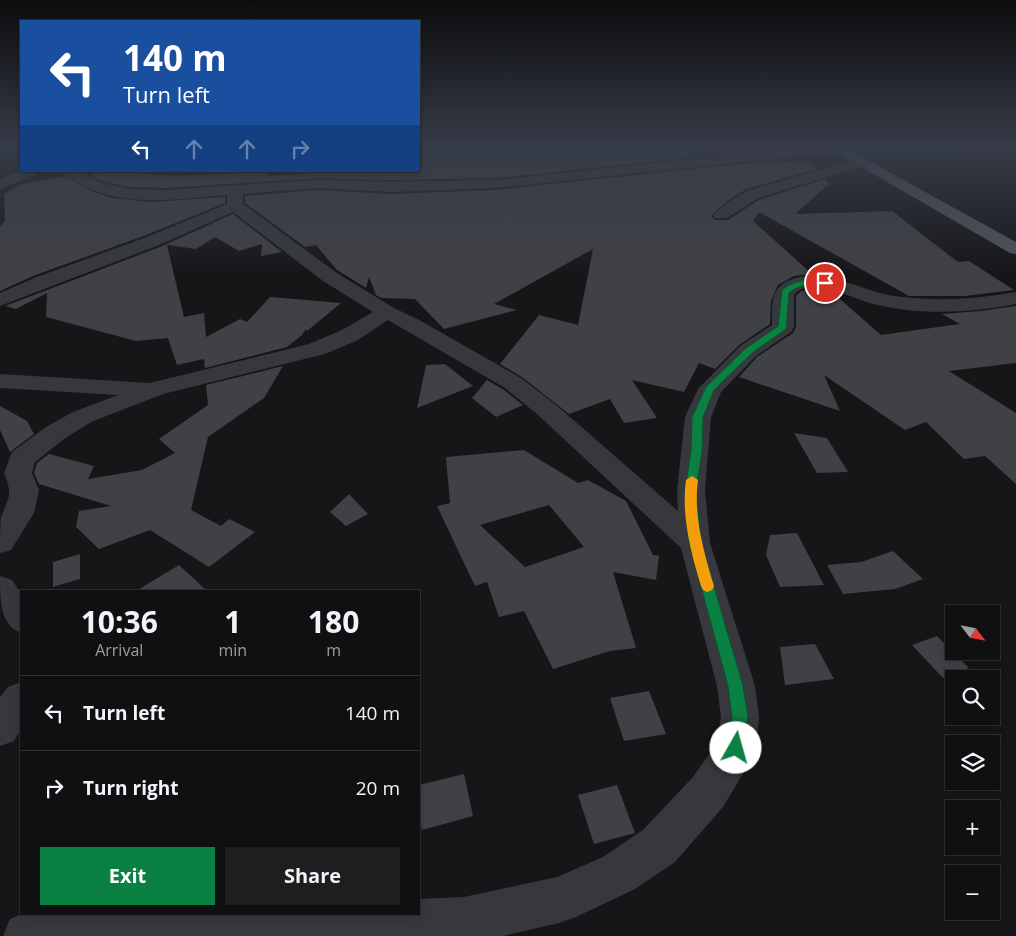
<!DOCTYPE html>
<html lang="en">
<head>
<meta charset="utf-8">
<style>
  :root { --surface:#101012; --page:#1e1e20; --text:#f1f3f6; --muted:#9c9d9f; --line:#303032; --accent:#0b8043 }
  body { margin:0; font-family:"Open Sans",sans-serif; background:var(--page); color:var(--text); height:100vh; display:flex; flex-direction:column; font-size:19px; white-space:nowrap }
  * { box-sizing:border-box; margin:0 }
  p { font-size:16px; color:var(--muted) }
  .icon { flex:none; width:28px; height:28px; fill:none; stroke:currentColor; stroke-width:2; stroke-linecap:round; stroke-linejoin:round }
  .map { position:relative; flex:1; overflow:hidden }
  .sheet { position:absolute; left:20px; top:590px; width:400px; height:325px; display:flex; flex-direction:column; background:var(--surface); border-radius:0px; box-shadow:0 2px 8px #0003,0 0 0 1px var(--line) }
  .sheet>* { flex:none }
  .guide { position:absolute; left:20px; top:20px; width:400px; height:152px; border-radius:0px; box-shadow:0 2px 8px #0003,0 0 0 1px var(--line); background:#1a4fa0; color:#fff; overflow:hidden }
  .needle { width:32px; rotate:122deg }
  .tools { position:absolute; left:945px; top:605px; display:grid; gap:10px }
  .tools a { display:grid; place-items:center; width:55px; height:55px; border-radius:0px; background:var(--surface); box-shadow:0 2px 8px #0003,0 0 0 1px var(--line); font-size:25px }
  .pin { position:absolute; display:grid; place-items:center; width:42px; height:42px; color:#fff; margin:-21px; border:2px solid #fff; border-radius:50%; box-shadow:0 1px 5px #0007 }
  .me { position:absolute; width:55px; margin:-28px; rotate:7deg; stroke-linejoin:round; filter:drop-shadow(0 0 4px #0008) }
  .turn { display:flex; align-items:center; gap:18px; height:105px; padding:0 20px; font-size:22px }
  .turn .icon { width:65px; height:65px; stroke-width:2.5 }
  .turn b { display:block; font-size:35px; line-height:42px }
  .lanes { display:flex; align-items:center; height:48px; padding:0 20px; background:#0003; justify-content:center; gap:25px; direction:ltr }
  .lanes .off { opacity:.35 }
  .eta { display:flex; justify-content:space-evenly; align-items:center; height:85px; text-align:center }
  .eta b { font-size:30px; font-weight:700; line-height:35px }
  .button { display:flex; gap:10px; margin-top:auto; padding:10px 20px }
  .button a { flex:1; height:58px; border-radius:0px; background:var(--accent); color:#fff; font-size:20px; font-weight:700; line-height:58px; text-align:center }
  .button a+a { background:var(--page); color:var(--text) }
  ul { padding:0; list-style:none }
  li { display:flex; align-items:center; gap:15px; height:75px; padding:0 20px; border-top:1px solid var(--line) }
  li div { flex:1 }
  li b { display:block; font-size:19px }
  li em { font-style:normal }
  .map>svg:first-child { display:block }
  .building { fill:#404145; fill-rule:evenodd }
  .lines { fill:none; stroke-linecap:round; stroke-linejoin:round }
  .minor { fill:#37383d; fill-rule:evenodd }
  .major { fill:#53555c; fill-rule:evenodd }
  .route { fill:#0b8043; stroke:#07532c }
  .slow { fill:#f59e0b }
</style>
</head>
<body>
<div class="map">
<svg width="1016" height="936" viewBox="0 0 1016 936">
  <rect width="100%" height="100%" fill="#161618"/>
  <!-- building -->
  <path class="building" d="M419,146H435L443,151L472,147L523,146L525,151L596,146H643L656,154L683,151L694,157L495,178L391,180L318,178L167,188L129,187L102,181L91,175L105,171L176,176L268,172L267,176L306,174L321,171H419Z
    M810,161L817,169L746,189L726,202L711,216L715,220H728L759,200L825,179L829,184L795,214L892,211L958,262L969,261L1014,290L965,296H909L759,212L753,221L812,274L794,276L778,285L771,301L770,324L739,345L715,369L699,363L684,392L632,380L657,418L624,423L610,399L569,414L522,377L500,364L539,315L578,325L593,249L494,304L517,310L444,329L415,299L381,298L376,295L369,277L366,288L337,270L316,245L305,247L245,203V196L318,190L391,194L495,190L740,164Z
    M65,176L94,192L112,198L151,202L225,197V203L146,235L33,276L0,291V227L5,220L4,194L22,184Z
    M233,214L282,252L261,256L262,244L239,251L215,237L196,249L167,245L184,317L204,313L206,337L240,319L247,322L270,297L341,303L307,331L306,329L302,335L287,347L205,368L204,359L177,365L168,338L136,341L46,317L47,293L16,309L5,306L160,247Z
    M809,289L833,293L881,335L960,324L942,314L980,311L1016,306V363L949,371L1016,413V484L985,456L964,459L926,422L905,430L824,375L840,411L739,377L757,357L793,333L796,327V296L801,291Z
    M445,364L473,386L417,408L426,365Z
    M283,366L264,398L208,437L191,510L221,526L229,519L255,532L209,567L150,530L99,549L76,527L79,511L111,506L39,484L34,473L37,463L49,454L94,466L88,479L142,470L175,453L159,439L208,405L206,385Z
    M487,380L504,390L523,405L496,417L472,398Z
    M0,406L27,421L34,434L10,452L0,430Z
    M794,433L827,438L848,472L817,473Z
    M524,450L578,483L588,480L626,501L653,555L659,556L656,580L613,572L636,648L610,651L553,669L524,611L499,617L487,582L475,586L437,506L450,503L446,457ZM549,505L584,547L525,567L480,525Z
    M349,494L368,514L346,526L330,512Z
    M797,533L824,585L780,587L766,555L770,535Z
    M893,551L923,579L895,589L843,594L827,565L861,562Z
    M80,554V579L53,587V562Z
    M179,565L207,591H136Z
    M937,636L969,668L943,678L912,645Z
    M815,644L834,679L785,685L780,647Z
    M649,691L666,734L624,741L610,698Z
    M464,774L473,816L422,830L419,811V785Z
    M617,785L635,833L594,844L578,795Z"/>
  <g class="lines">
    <!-- minor -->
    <path class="minor" d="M820,146H865L858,150L495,188L391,192L318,188L243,194V204L337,273L394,308L421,321L521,378L555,404L678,511L677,490L685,417L698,389L740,346L772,325C772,311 770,291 784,283C813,265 851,285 880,293C891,296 902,297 914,298C948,301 982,298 1016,292V304C968,313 918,316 870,303C854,298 807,276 794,295V327L791,332L756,356L721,392L711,417L705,490L710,543L755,686L759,717L756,749L750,762L723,807L675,862L635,889L576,917L559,923L503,936H3L10,919L22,914H419V899L464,897L557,877L603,857L643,830L693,777L717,743L721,717L717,686L681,548L537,414L505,388L388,320L358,340L325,354L163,394L91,422L64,439L35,462L32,473L39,490L34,513L11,550L0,553C0,543 0,527 1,517C9,496 13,496 4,473L12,452L46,427L73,412L118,395L0,388V374L150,383L309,344L342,330L373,312L323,281L233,212L159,245L0,306V293L34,278L147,237L227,204V195C179,199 121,209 78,182C72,179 66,176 62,171H80L101,183L129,189L167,190L318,180L391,182L495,180Z
      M957,146H1016V152L964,150Z
      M861,158L866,159L868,162L866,165L758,198L727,218H715L713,215L727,203L747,191Z
      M21,170L39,171L37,174L0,189V180Z
      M0,576L12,580L21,593V633C0,625 0,600 0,576Z
      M21,682V730L14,741L0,746V697L8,687Z"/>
    <!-- major -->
    <path class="major" d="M825,146H842L1016,242V254L1010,253Z"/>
  </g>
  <!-- sky -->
  <linearGradient id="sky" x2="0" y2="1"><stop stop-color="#0c0c0d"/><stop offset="0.53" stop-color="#363c48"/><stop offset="1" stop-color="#363c48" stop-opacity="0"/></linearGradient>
  <rect width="1016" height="277" fill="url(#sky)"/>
  <!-- route -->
  <path class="route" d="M803,280L825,281L829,283C818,291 805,279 789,293L786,329L752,353L714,390L703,417L702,452L696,490L701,542L743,686L748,717L744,748L742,754L736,756L730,754L728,748L732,717L728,686L689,542L685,490L691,452L692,417L706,387L745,349L778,326L782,290L789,285Z"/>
  <!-- slow -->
  <path class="slow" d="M692,476L698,480C693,515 704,553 714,586L712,590L707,592L703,590L701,586C691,553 681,515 686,480Z"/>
</svg>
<div class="tools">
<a><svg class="needle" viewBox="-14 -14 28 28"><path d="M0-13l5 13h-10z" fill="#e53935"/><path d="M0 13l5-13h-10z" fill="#9c9d9f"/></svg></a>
<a><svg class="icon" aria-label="search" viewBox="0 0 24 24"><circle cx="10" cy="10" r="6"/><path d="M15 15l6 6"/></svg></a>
<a><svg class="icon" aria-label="layers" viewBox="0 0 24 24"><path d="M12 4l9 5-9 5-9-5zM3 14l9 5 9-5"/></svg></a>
<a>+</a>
<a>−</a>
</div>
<div class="pin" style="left:825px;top:283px;background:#d93025"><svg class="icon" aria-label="arrive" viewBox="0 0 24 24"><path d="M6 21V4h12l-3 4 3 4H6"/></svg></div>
<svg class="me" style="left:736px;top:748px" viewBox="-20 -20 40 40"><circle r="19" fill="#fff"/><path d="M0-13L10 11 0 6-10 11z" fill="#0b8043"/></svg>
<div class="guide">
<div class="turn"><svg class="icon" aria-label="left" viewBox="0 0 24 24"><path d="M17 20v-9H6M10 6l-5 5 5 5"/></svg><div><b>140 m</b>Turn left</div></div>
<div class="lanes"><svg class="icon" aria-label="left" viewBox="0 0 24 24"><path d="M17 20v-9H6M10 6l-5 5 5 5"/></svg><svg class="icon off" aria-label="ahead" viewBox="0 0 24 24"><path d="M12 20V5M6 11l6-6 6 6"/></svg><svg class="icon off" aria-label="ahead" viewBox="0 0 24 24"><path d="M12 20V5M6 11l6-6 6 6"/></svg><svg class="icon off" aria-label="right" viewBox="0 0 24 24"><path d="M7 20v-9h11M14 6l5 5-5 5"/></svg></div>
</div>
<section class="sheet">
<div class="eta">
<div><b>10:36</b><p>Arrival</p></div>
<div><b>1</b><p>min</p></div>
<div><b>180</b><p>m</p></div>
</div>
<ul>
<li><svg class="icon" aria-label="left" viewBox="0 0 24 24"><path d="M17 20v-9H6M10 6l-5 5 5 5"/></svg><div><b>Turn left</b></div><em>140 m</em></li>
<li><svg class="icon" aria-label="right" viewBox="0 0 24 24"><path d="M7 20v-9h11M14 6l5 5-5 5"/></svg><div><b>Turn right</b></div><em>20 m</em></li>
</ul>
<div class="button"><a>Exit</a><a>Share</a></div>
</section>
</div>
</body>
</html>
